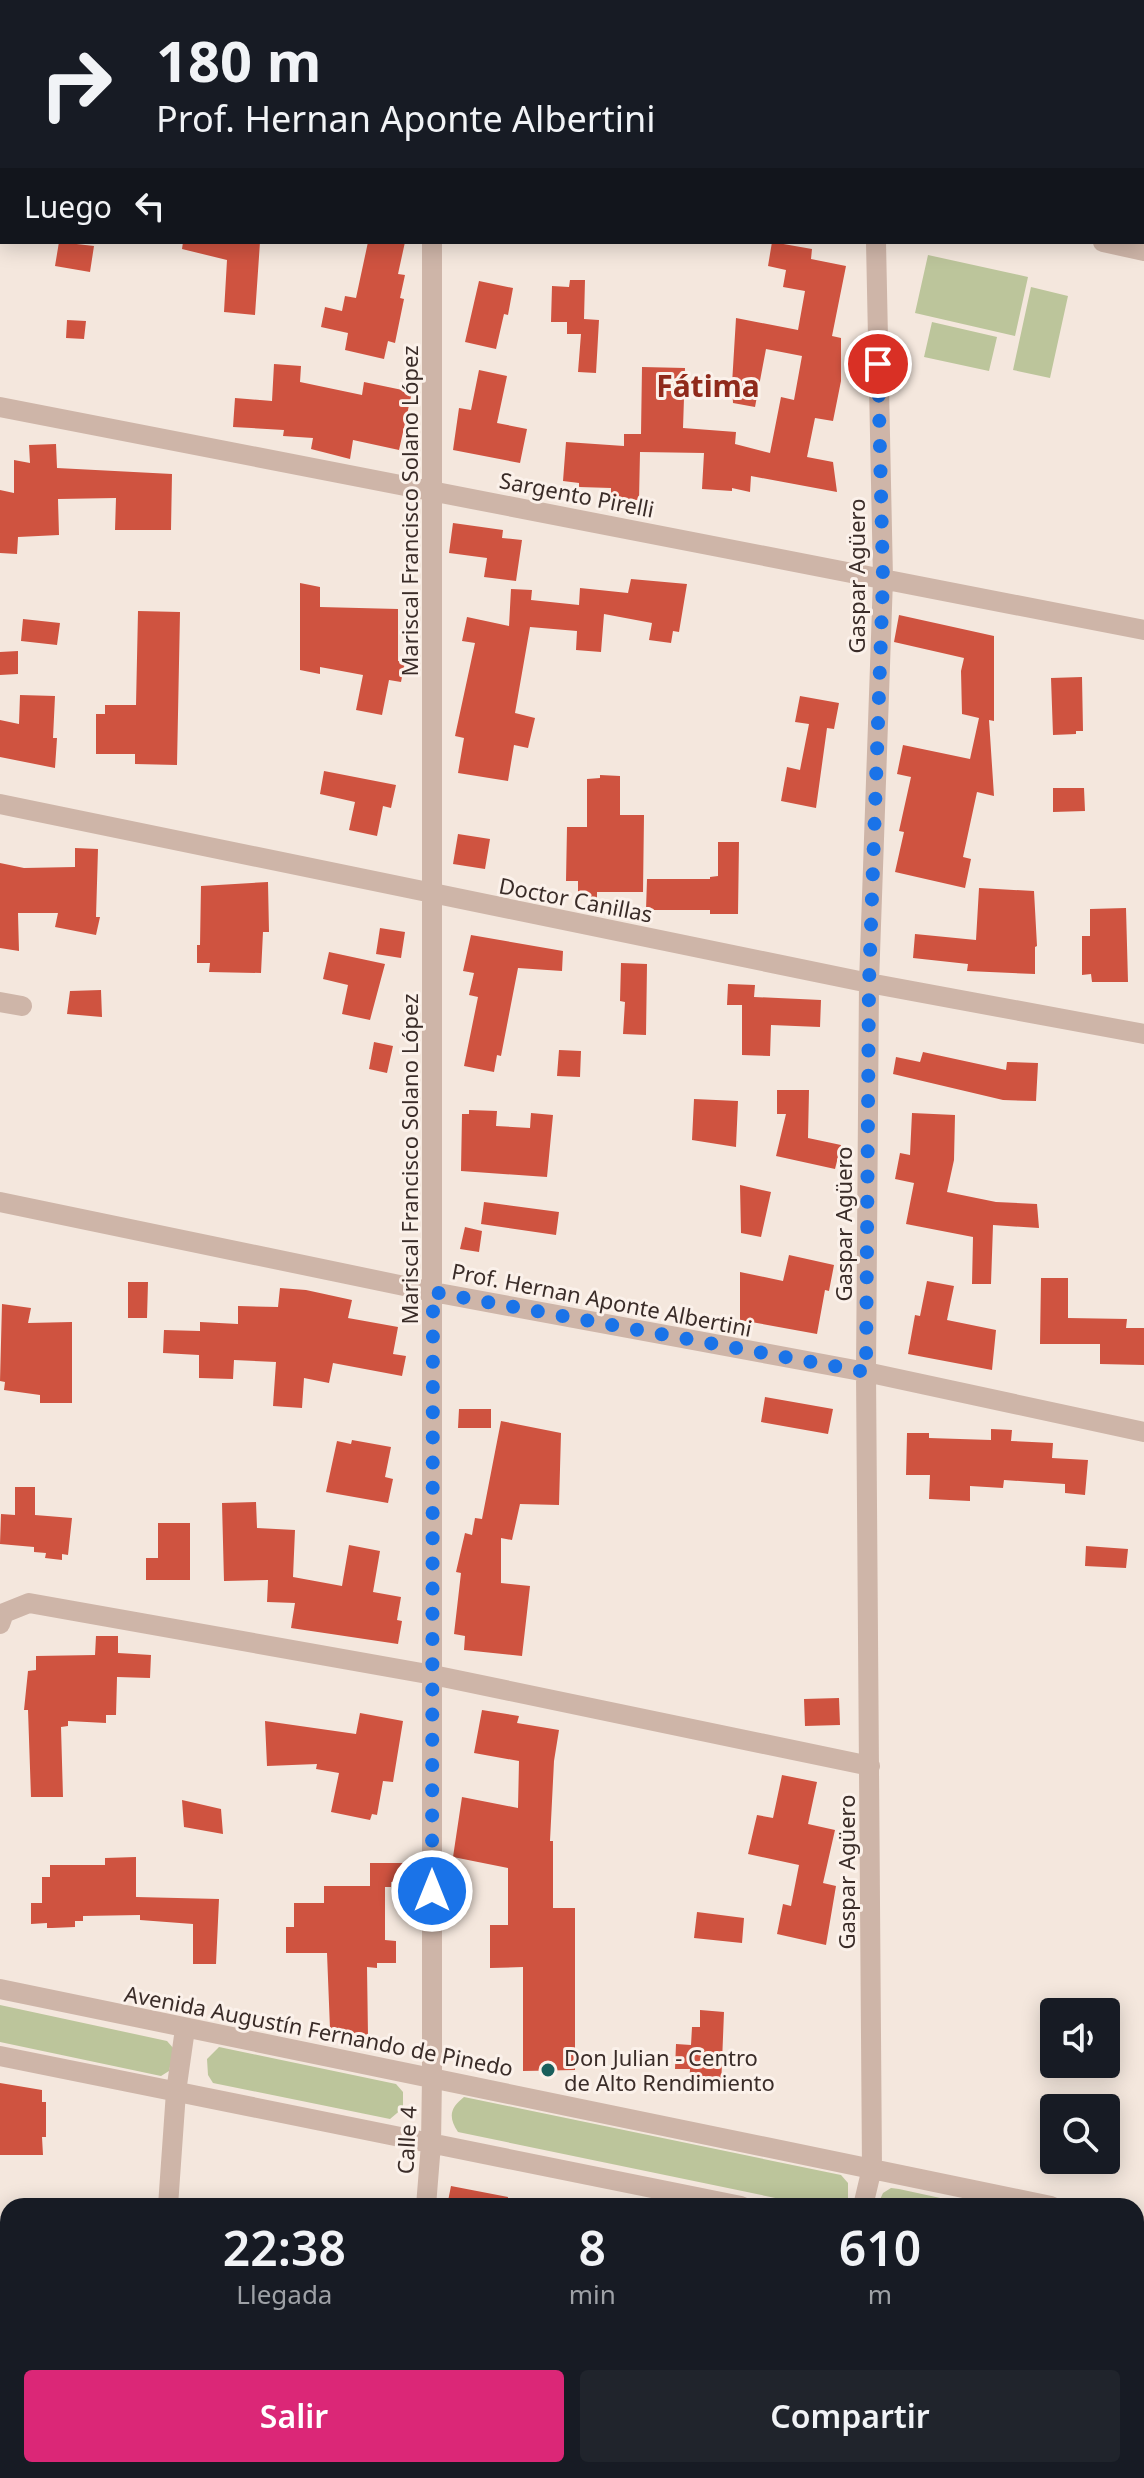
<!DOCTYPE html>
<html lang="es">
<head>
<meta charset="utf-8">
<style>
  :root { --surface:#171b24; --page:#20242c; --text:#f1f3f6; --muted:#9ea1a6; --accent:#db2777 }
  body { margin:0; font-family:"Noto Sans",sans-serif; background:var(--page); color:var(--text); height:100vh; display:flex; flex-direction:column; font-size:30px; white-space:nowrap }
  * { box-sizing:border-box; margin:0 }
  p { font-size:26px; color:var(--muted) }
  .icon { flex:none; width:44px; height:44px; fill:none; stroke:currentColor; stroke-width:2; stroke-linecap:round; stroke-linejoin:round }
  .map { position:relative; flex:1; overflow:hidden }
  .side { position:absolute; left:0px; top:2198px; width:1144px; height:280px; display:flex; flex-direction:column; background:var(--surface); border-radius:24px 24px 0 0; box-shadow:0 4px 20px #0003 }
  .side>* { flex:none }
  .guide { position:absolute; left:0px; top:0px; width:1144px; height:244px; box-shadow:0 4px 20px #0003; background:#171b24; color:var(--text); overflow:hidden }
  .fabs { position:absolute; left:1040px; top:1998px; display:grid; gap:16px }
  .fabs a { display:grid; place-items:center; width:80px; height:80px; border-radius:8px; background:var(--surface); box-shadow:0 4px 20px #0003; font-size:40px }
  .pin { position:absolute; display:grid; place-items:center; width:68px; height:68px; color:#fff; margin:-34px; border:4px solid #fff; border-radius:50%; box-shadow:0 2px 8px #0007 }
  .me { position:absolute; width:88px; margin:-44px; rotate:0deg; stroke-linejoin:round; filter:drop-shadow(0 0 6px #0008) }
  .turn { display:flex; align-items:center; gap:28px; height:168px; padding:0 24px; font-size:36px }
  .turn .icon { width:104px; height:104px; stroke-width:2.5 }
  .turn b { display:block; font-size:56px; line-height:68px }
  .then { display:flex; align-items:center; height:76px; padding:0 24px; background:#0003; gap:16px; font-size:30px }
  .eta { display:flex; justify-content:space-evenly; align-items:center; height:136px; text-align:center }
  .eta b { font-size:48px; font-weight:600; line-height:56px }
  .cta { display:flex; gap:16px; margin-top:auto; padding:16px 24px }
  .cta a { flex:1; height:92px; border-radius:8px; background:var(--accent); color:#fff; font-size:32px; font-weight:600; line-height:92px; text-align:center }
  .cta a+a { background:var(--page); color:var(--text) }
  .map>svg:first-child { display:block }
  .green { fill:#bcc59b }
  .building { fill:#cf5340 }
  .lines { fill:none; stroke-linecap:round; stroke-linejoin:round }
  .minor { stroke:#ceb5a8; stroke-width:20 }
  .route { stroke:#1a73e8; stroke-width:14; stroke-dasharray:0 25.2 }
  .poi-dot { fill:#1a5f5c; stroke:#fbf1ea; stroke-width:3 }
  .labels { text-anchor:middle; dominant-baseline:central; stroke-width:6; stroke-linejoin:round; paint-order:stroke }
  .street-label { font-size:22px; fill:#3a2c28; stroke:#fbf1ea }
  .poi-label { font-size:22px; fill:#3a2c28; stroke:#fbf1ea; text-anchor:start }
  .district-label { font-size:30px; font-weight:bold; fill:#902a1b; stroke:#fbf1ea }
</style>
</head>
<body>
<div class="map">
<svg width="1144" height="2478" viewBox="0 0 1144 2478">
  <rect width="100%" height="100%" fill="#f4e7dd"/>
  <!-- green -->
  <path class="green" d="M928,255L1028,277L1015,336L915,313Z
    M1031,287L1068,296L1050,378L1013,370Z
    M932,322L997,337L989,371L924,357Z
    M0,2005L167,2041L174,2049L169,2071L161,2076L0,2042Z
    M219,2047L396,2084L403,2092V2108L390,2119L213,2083L208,2075L207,2059Z
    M464,2097L841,2175L848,2183V2198L842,2206H814L458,2132C448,2117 450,2108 464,2097Z
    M891,2188L899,2189L977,2206H877L883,2193Z"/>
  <!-- building -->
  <path class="building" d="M59,242L94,246L90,272L55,266Z
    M183,242H260L255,315L224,312L227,260L182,249Z
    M368,242H405L398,274L405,275L400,298L404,299L395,343L388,341L384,359L345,350L348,333L321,327L325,307L342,311L345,296L356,298Z
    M772,242L812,249L811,259L846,266L832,336L841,338V381L833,421L815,418L807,457L833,462L837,492L751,476L750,492L732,488V491L702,489L704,453L640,452L639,500L611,499V488L579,487V483L563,481L566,442L624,446V434H641L642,367L685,368L683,428L736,432L735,444L770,453L781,397L794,400L802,356L766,349L755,407L733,403L732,384L736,318L798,330L805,291L783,287L786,270L768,266Z
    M570,280H585L584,319L599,320L596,373L578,372L581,334H567V322H551L552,286L569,287Z
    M479,281L513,288L508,315L504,314L496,349L465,342Z
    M67,320L86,321L84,339L66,338Z
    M274,364L301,366L300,382L362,395L364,382L412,392L399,450L353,440L350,459L311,449L313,438L283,436L284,430L233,427L235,398L272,401Z
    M479,370L507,376L497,423L527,429L520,463L453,450L459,408L471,410Z
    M56,444L57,468L172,474L171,530H115L116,498L58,499L59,535L18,537L17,554L0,553V490L14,493V460L30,463L29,445Z
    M453,523L503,530L502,538L522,540L516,581L484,577L487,558L449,553Z
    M631,579L687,584L679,632L673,631L671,643L649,640L652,623L604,614L601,652L576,650L577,631L530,627L515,713L535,718L528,748L514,745L508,781L458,773L464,738L455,736L475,643L462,641L467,617L509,626L511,589L532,590L531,600L579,605L580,588L628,593Z
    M300,583L320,587V607L398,609V661L405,662L401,682L389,680L382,715L356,710L363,675L320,667V674L300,670Z
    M138,611L180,612L177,765L135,764V754H96V714H105V705H136Z
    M899,615L994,636V721L989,720L994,796L977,792L963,857L971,859L965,888L895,872L904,832L899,831L911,777L897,774L903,745L970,759L979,718L962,714L961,671L964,658L894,642Z
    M23,619L60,623L57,645L21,641Z
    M18,651V674L0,675V652Z
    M1082,677L1083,731H1076V734L1053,735L1051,678Z
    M20,695L55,696L53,738H57L55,768L0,757V720L19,724Z
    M800,696L839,703L834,729L827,728L816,808L781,801L787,767L800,770L809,724L795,722Z
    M324,771L396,785L391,808L383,806L377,836L349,830L355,802L320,794Z
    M600,775L620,776V815H644L643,892H597V899L578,893V881H566L567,827H587V779L600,778Z
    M1053,788H1084L1085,811L1053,812Z
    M458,834L490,839L485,869L453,864Z
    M718,842H739L738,914H710V910H646L647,879H710V877L718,876Z
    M75,848L98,849L96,917H100L96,935L55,927L58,913H18L19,951L0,948V863L24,868L75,867Z
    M268,882L269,932H263L261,973L209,972L210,963H197V945H200L201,886Z
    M979,888L1034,891L1037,946L1035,947V974L967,971L968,964L913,958L915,934L976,940Z
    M1126,908L1128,982H1092L1091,974L1082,975V936H1090V909Z
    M380,928L405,932L401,958L376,954Z
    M471,935L563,951L562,971L518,968L501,1056L497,1055L494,1072L464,1066L478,997L469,995L474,973L463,971Z
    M329,952L385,964L370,1020L342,1014L348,985L323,979Z
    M621,963L647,964L646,1035L623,1034L625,1002L620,1001Z
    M728,984L755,985L754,997L821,1000L820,1027L771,1025L770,1056L742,1055V1005H727Z
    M101,990L102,1017L67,1014L70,991Z
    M374,1042L393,1046L387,1073L369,1069Z
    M559,1050L581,1051L580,1077L557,1076Z
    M923,1052L1006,1070L1007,1062L1038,1063L1036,1101L1003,1100L893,1074L896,1057L920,1062Z
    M777,1090H809L808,1138L841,1145L835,1169L776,1156L786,1114H777Z
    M694,1099L738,1101L736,1147L692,1140Z
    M469,1110L497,1111L496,1126L530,1128L531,1113L553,1115L547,1177L461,1171L462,1114H469Z
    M912,1113L955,1115L954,1160L947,1192L996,1202L1037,1204L1039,1228L993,1225L991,1284H972L973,1237L906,1224L914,1183L895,1179L900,1153L910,1155Z
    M740,1185L771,1192L761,1237L741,1233Z
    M484,1202L559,1212L556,1235L481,1224Z
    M465,1227L482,1231L479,1252L460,1249Z
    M789,1255L834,1265L829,1291L825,1290L817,1334L740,1320V1272L783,1281Z
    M1041,1278H1068V1318L1127,1319L1126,1328H1144V1365L1100,1364V1344H1040Z
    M927,1281L954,1286L947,1320L996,1330L992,1370L908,1354L915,1315L920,1316Z
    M128,1282H148L147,1318H128Z
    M280,1288L306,1290L352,1300L348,1318L398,1327L393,1354L406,1356L402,1376L333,1363L329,1383L304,1378L302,1408L273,1406L276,1362L234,1360L233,1379L199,1378V1355L163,1353L164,1330L200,1331V1322L238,1324V1306L278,1307Z
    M2,1304L31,1308L28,1323L72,1322V1403H40V1395L4,1390L5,1382L0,1381Z
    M765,1397L833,1409L828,1434L761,1422Z
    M459,1409H491V1428H458Z
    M501,1421L561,1433L559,1505L520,1504L512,1540L501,1538V1583L530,1586L522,1656L464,1650L465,1636L454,1634L461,1573L456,1572L465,1533L472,1535L475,1518L482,1519Z
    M991,1429L1012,1430L1011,1441L1053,1443L1052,1458L1088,1460L1085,1495L1065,1493V1484L1004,1480L1003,1488L970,1486V1501L929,1499L930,1475H906L907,1433H929V1438L991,1440Z
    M352,1440L391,1447L385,1477L393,1479L388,1503L326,1492L337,1441L351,1444Z
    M15,1487H35V1515L72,1518L68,1555L62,1554V1560L45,1558L46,1553L34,1552V1547L0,1544L1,1514L15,1515Z
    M256,1502L257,1528L295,1530L293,1577L342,1586L349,1545L380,1551L373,1592L401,1597L397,1620L402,1621L398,1644L291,1628L295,1603L267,1602L268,1580L224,1581L222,1503Z
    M158,1523H190V1580H146V1558H158Z
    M1086,1546L1128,1549L1126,1568L1085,1566Z
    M96,1636H118V1653L151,1655L150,1678L117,1677L116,1715H106V1723L68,1721V1726L61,1727L63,1797H31L28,1710H24L28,1671L36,1670V1656L95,1655Z
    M839,1698L840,1725L805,1726L804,1699Z
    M482,1710L519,1716L517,1723L559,1730L554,1761L550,1841H553V1908H575V2070L523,2071V1967L490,1968V1925H508V1868L453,1857L462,1797L518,1808L519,1761L474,1753Z
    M360,1713L403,1721L393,1782L383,1781L377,1815L372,1814L370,1820L331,1812L339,1773L316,1769L317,1764L267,1766L265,1721L356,1734Z
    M782,1775L817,1782L808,1824L835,1830L823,1883L836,1886L826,1945L777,1934L783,1904L791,1906L799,1865L748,1854L757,1815L773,1818Z
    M182,1800L221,1809L223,1834L184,1827Z
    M136,1857V1897L219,1899L216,1964H193V1924L140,1920V1915L83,1916V1921H75V1927L52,1928H47V1923L31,1924V1903H42V1877H50V1865H105V1858Z
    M370,1863H403V1881L391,1882V1887H385V1940L396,1941V1963H377V1968L367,1967L368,2036L330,2029L327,1953H286V1927H294V1903H324V1886H370Z
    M697,1912L744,1918L742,1943L694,1938Z
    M700,2010L724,2012L721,2088L689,2086L690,2069H675L676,2044L691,2045L692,2027H700Z
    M0,2083L42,2090V2102H46V2137H42L43,2155H0Z
    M451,2186L508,2197L507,2206H447Z"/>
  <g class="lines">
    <!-- minor -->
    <path class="minor" d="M432,0V2
      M875,0V2
      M0,21H2
      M0,207H2
      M1103,242L1144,251
      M0,407L1144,630
      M0,804L869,983L1144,1034
      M0,1002L22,1006
      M0,1202L433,1292L866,1372L1144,1432
      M0,1624L4,1613L29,1603L433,1675L870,1766
      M0,1989L1051,2206
      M0,2056L741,2206
      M168,2206L176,2092L185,2029
      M426,2206L431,2144L432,2077V242
      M863,2206L872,2168L866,1372L869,983L883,579L876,242
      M1136,2224L1144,2226
      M1136,2292L1144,2294
      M151,2478V2470
      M404,2478L405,2470"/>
  </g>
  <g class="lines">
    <!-- route -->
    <path class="route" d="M432,1891L433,1292L866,1372L869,983L883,579L878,364"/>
  </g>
  <!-- markers -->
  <circle class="poi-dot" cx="548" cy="2070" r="8"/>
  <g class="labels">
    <!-- street labels -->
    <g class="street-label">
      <text transform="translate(577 494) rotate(11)">Sargento Pirelli</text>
      <text transform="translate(409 511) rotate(-90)">Mariscal Francisco Solano López</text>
      <text transform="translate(856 576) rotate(-90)">Gaspar Agüero</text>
      <text transform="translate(576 899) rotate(11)">Doctor Canillas</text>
      <text transform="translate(409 1159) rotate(-90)">Mariscal Francisco Solano López</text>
      <text transform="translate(843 1224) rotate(-90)">Gaspar Agüero</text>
      <text transform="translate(602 1299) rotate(11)">Prof. Hernan Aponte Albertini</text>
      <text transform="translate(846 1872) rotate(-90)">Gaspar Agüero</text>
      <text transform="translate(319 2030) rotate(11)">Avenida Augustín Fernando de Pinedo</text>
      <text transform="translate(406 2140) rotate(-87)">Calle 4</text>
    </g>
    <!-- poi labels -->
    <g class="poi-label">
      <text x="564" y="2057">Don Julian - Centro<tspan x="564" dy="25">de Alto Rendimiento</tspan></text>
    </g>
    <!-- district labels -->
    <g class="district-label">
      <text x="708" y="385">Fátima</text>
    </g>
  </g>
</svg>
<div class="fabs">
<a><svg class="icon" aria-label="sound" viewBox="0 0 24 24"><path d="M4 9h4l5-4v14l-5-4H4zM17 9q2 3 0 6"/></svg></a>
<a><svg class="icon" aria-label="search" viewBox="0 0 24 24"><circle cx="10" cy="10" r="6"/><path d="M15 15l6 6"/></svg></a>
</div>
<div class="pin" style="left:878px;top:364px;background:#d93025"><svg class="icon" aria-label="arrive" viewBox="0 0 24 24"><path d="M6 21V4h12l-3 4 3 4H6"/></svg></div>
<svg class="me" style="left:432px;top:1891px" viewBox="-20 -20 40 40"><circle r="17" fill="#1a73e8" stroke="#fff" stroke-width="3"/><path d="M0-11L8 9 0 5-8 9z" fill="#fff"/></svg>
<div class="guide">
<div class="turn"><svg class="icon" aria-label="right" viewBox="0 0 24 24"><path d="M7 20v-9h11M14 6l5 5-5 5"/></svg><div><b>180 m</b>Prof. Hernan Aponte Albertini</div></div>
<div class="then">Luego<svg class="icon" aria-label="left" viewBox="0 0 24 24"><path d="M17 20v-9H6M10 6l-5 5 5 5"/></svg></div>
</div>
<section class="side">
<div class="eta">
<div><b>22:38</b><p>Llegada</p></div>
<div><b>8</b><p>min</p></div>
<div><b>610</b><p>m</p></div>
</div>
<div class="cta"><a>Salir</a><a>Compartir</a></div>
</section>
</div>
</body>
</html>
